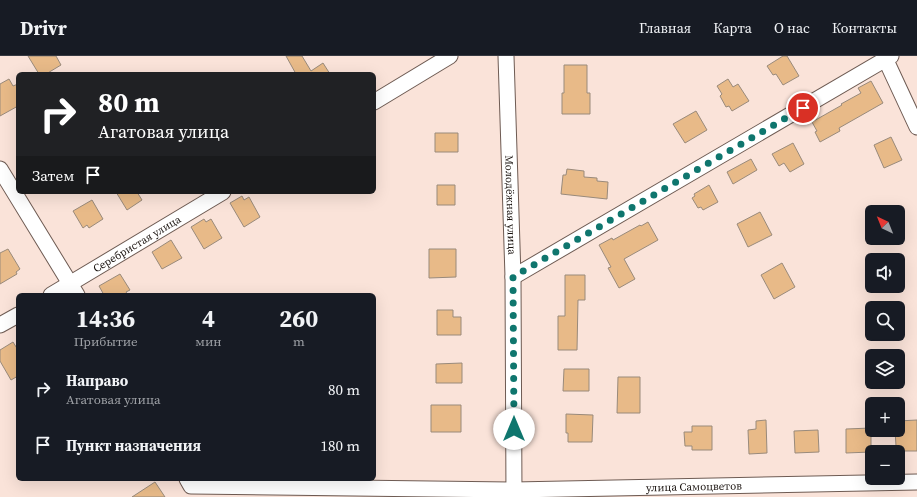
<!DOCTYPE html>
<html lang="ru">
<head>
<meta charset="utf-8">
<style>
  :root { --surface:#171b24; --page:#20242c; --text:#f1f3f6; --muted:#9ea1a6; --line:#363941 }
  body { margin:0; font-family:"Source Serif 4",serif; background:var(--page); color:var(--text); height:100vh; display:flex; flex-direction:column; font-size:15px; white-space:nowrap }
  * { box-sizing:border-box; margin:0 }
  p { font-size:13px; color:var(--muted) }
  .icon { flex:none; width:22px; height:22px; fill:none; stroke:currentColor; stroke-width:2; stroke-linecap:round; stroke-linejoin:round }
  .map { position:relative; flex:1; overflow:hidden }
  .panel { position:absolute; left:16px; top:237px; width:360px; height:188px; display:flex; flex-direction:column; background:var(--surface); border-radius:6px; box-shadow:0 4px 16px #0002 }
  .panel>* { flex:none }
  .top-card { position:absolute; left:16px; top:16px; width:360px; height:122px; border-radius:6px; box-shadow:0 4px 16px #0002; background:#202124; color:#fff; overflow:hidden }
  .needle { width:26px; rotate:317deg }
  .fabs { position:absolute; left:865px; top:149px; display:grid; gap:8px }
  .fabs a { display:grid; place-items:center; width:40px; height:40px; border-radius:6px; background:var(--surface); box-shadow:0 4px 16px #0002; font-size:20px }
  .pin { position:absolute; display:grid; place-items:center; width:34px; height:34px; color:#fff; margin:-17px; border:2px solid #fff; border-radius:50%; box-shadow:0 1px 4px #0007 }
  .me { position:absolute; width:44px; margin:-22px; rotate:0deg; stroke-linejoin:round; filter:drop-shadow(0 0 3px #0008) }
  .turn { display:flex; align-items:center; gap:14px; height:84px; padding:0 16px; font-size:18px }
  .turn .icon { width:52px; height:52px; stroke-width:2.5 }
  .turn b { display:block; font-size:28px; line-height:34px }
  .then { display:flex; align-items:center; height:38px; padding:0 16px; background:#0003; gap:8px; font-size:15px }
  .eta { display:flex; justify-content:space-evenly; align-items:center; height:68px; text-align:center }
  .eta b { font-size:24px; font-weight:700; line-height:28px }
  ul { padding:0; list-style:none }
  li { display:flex; align-items:center; gap:12px; height:56px; padding:0 16px }
  li div { flex:1 }
  li b { display:block; font-size:15px }
  li em { font-style:normal }
  header { display:flex; align-items:center; gap:24px; box-sizing:border-box; height:56px; padding:0 20px; background:var(--surface); border-bottom:1px solid var(--line) }
  header strong { font-size:19px }
  nav { display:flex; gap:22px; margin-inline-start:auto; font-size:14px }
  .map>svg:first-child { display:block }
  .building { fill:#e8ba88; stroke:#998a7b }
  .lines { fill:none; stroke-linecap:round; stroke-linejoin:round }
  .minor-casing { stroke:#6e5b53; stroke-width:17 }
  .minor { stroke:#fff; stroke-width:15 }
  .route { stroke:#0f766e; stroke-width:7; stroke-dasharray:0 12.6 }
  .labels { text-anchor:middle; dominant-baseline:central; stroke-width:4; stroke-linejoin:round; paint-order:stroke }
  .street-label { font-size:11px; fill:#18110d; stroke:#fdf4f0 }
</style>
</head>
<body>
<header>
<strong>Drivr</strong>
<nav><a>Главная</a><a>Карта</a><a>О нас</a><a>Контакты</a></nav>
</header>
<div class="map">
<svg width="917" height="441" viewBox="0 0 917 441">
  <rect width="100%" height="100%" fill="#fae3d9"/>
  <!-- building -->
  <path class="building" d="M28,0H56L61,9L46,18H39Z
    M286,0H302L311,15L323,7L330,18H296Z
    M783,0H787L799,20L783,29L776,18L773,19L767,10Z
    M564,9H587V37H590V58H562V37H564Z
    M9,23L13,30L18,28V50L0,60V28Z
    M728,23L733,31L738,28L749,45L732,55L729,50L726,51L720,40L722,38L717,30Z
    M871,25L883,47L839,72L840,75L820,86L815,76L817,75L812,66L842,49L841,48L861,37L858,32Z
    M696,55L707,74L685,87L673,68Z
    M435,77H458V96H435Z
    M891,81L902,104L884,112L874,89Z
    M793,87L804,108L790,116L784,107L779,110L772,98Z
    M751,103L757,114L733,128L727,116Z
    M567,113L584,115V121L597,122V125L608,126L607,143L561,138L563,119H566Z
    M437,129H455V149H437Z
    M709,129L718,146L703,154L701,151L698,152L692,142L695,140L694,138Z
    M116,136H137L142,144L127,154Z
    M242,140L244,144L249,141L260,161L244,171L230,147Z
    M92,144L103,163L89,172L87,169L83,172L73,155Z
    M760,156L772,179L748,191L737,168Z
    M204,163L206,166L211,163L222,182L204,193L191,171Z
    M648,166L658,184L624,203L635,223L619,232L608,212L611,211L599,189L612,182L613,184L640,169L641,170Z
    M171,184L182,202L162,213L152,196Z
    M8,193L20,213L16,216L17,218L0,228V197Z
    M429,193H456V221L429,222Z
    M782,207L795,231L774,243L761,219Z
    M120,218L130,234L126,236L128,239H104L99,230Z
    M565,219H585V244H578L577,294H558V260H565Z
    M437,254H453V261H461V279H437Z
    M13,286L18,294V320L11,324L0,305V294Z
    M462,307V327H436V308Z
    M564,313H589V335H563Z
    M618,321H640V357H617Z
    M431,349H461V376H431Z
    M566,358L593,359L592,386H568V377H566Z
    M766,364L767,397L749,398L748,374L756,373V365Z
    M917,364V395H900V390H896L895,374H898V365Z
    M692,370H712V394H692V390H685L684,376H692Z
    M871,372V396L846,397V373Z
    M818,374L819,396L795,397L794,375Z
    M155,426L165,441H132Z"/>
  <g class="lines">
    <defs>
      <g id="minor">
        <path id="s1" d="M506,0L513,221L514,441"/>
        <path d="M884,0L917,71"/>
        <path d="M374,46L450,0"/>
        <path d="M0,113L77,239"/>
        <path d="M513,221L891,0"/>
        <path id="s2" d="M51,239L223,136"/>
        <path d="M0,269L18,259"/>
        <path id="s3" d="M187,423L191,430L514,434L917,426"/>
      </g>
    </defs>
    <!-- minor casing -->
    <use href="#minor" class="minor-casing"/>
    <!-- minor -->
    <use href="#minor" class="minor"/>
  </g>
  <g class="lines">
    <!-- route -->
    <path class="route" d="M514,373L513,221L803,52"/>
  </g>
  <g class="labels">
    <!-- street labels -->
    <g class="street-label">
      <text stroke="none"><textPath href="#s1" startOffset="149">Молодёжная улица</textPath></text>
      <text stroke="none"><textPath href="#s2" startOffset="100">Серебристая улица</textPath></text>
      <text stroke="none"><textPath href="#s3" startOffset="511">улица Самоцветов</textPath></text>
    </g>
  </g>
</svg>
<div class="fabs">
<a><svg class="needle" viewBox="-14 -14 28 28"><path d="M0-13l5 13h-10z" fill="#e53935"/><path d="M0 13l5-13h-10z" fill="#9ea1a6"/></svg></a>
<a><svg class="icon" aria-label="sound" viewBox="0 0 24 24"><path d="M4 9h4l5-4v14l-5-4H4zM17 9q2 3 0 6"/></svg></a>
<a><svg class="icon" aria-label="search" viewBox="0 0 24 24"><circle cx="10" cy="10" r="6"/><path d="M15 15l6 6"/></svg></a>
<a><svg class="icon" aria-label="layers" viewBox="0 0 24 24"><path d="M12 4l9 5-9 5-9-5zM3 14l9 5 9-5"/></svg></a>
<a>+</a>
<a>−</a>
</div>
<div class="pin" style="left:803px;top:52px;background:#d93025"><svg class="icon" aria-label="arrive" viewBox="0 0 24 24"><path d="M6 21V4h12l-3 4 3 4H6"/></svg></div>
<svg class="me" style="left:514px;top:373px" viewBox="-20 -20 40 40"><circle r="19" fill="#fff"/><path d="M0-13L10 11 0 6-10 11z" fill="#0f766e"/></svg>
<div class="top-card">
<div class="turn"><svg class="icon" aria-label="right" viewBox="0 0 24 24"><path d="M7 20v-9h11M14 6l5 5-5 5"/></svg><div><b>80 m</b>Агатовая улица</div></div>
<div class="then">Затем<svg class="icon" aria-label="arrive" viewBox="0 0 24 24"><path d="M6 21V4h12l-3 4 3 4H6"/></svg></div>
</div>
<section class="panel">
<div class="eta">
<div><b>14:36</b><p>Прибытие</p></div>
<div><b>4</b><p>мин</p></div>
<div><b>260</b><p>m</p></div>
</div>
<ul>
<li><svg class="icon" aria-label="right" viewBox="0 0 24 24"><path d="M7 20v-9h11M14 6l5 5-5 5"/></svg><div><b>Направо</b><p>Агатовая улица</p></div><em>80 m</em></li>
<li><svg class="icon" aria-label="arrive" viewBox="0 0 24 24"><path d="M6 21V4h12l-3 4 3 4H6"/></svg><div><b>Пункт назначения</b></div><em>180 m</em></li>
</ul>
</section>
</div>
</body>
</html>
